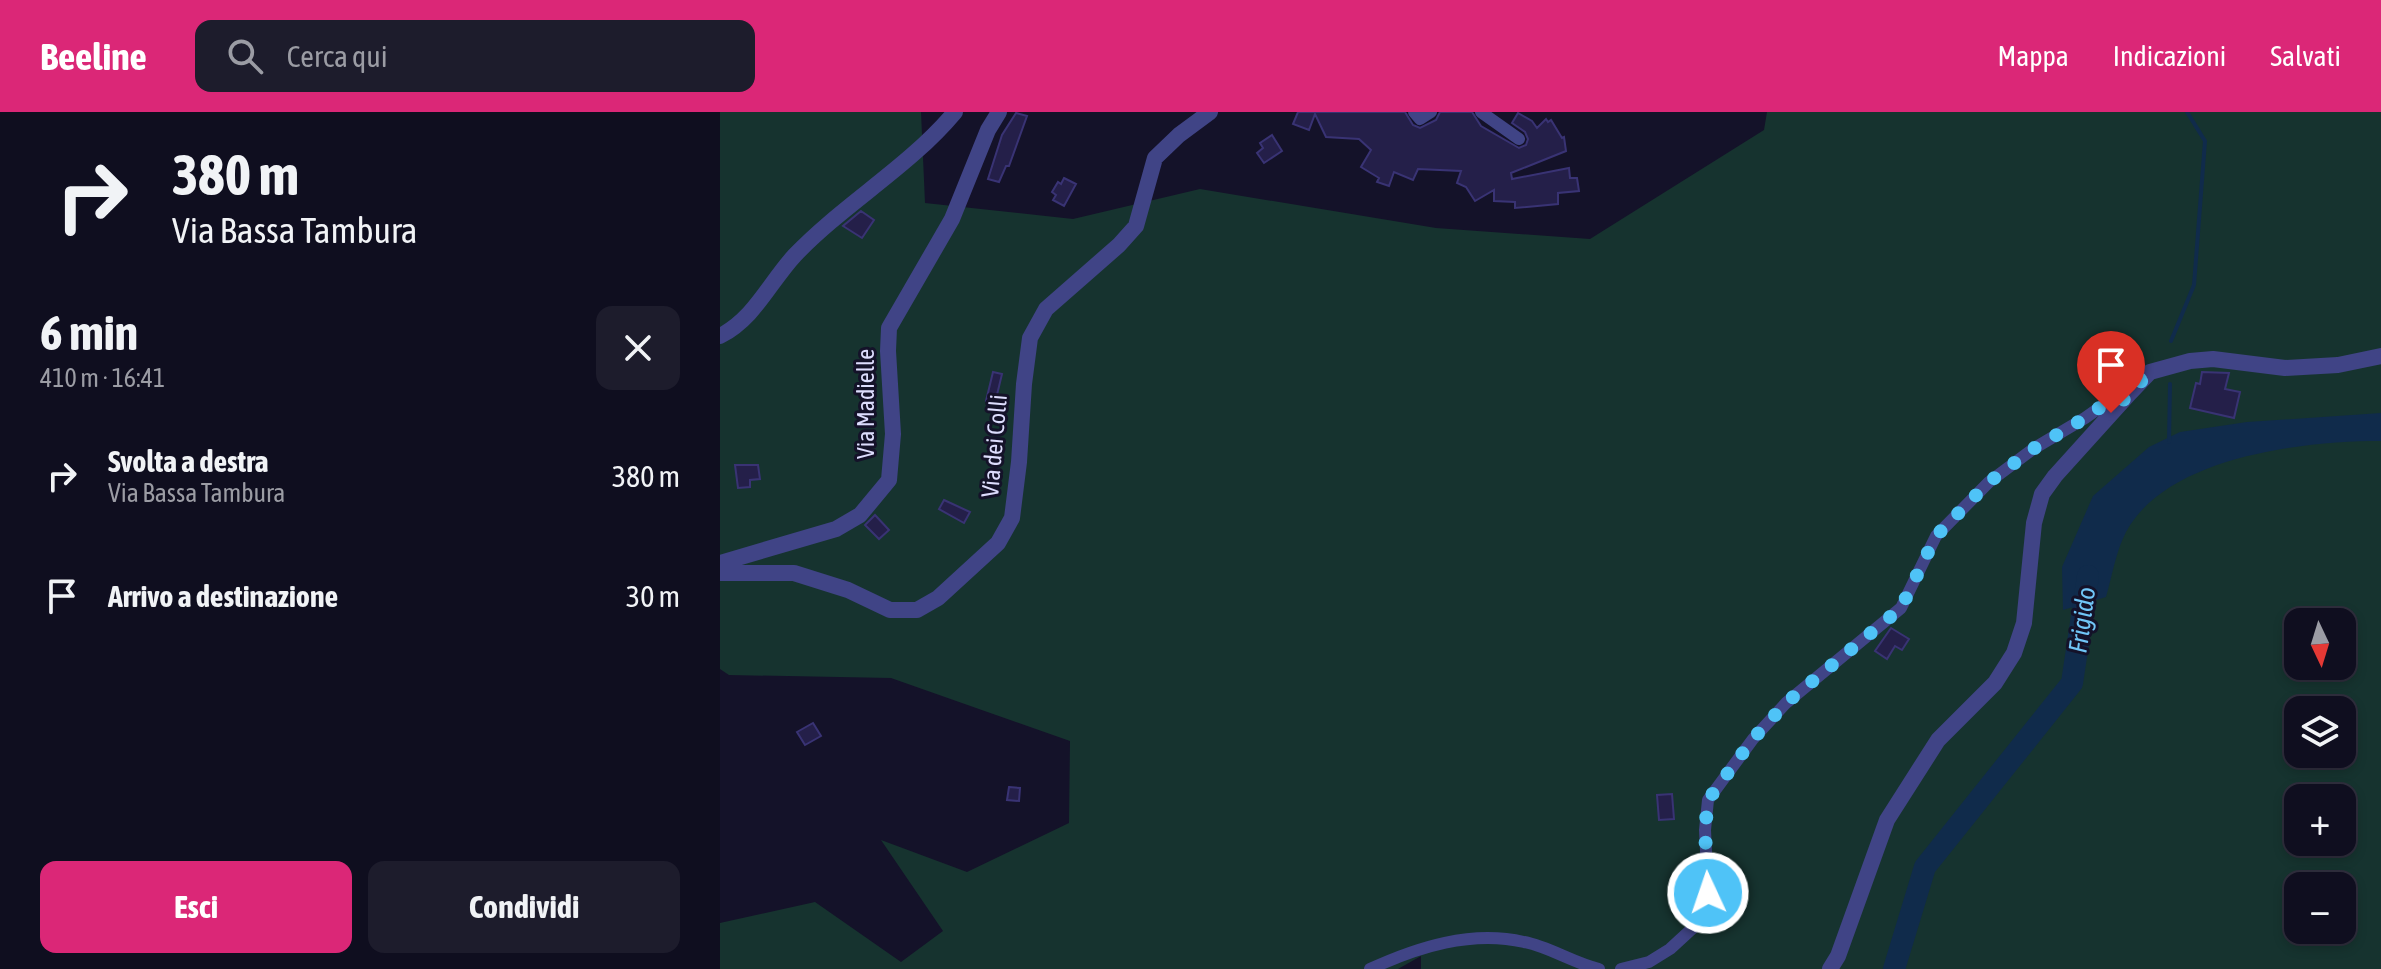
<!DOCTYPE html>
<html lang="it">
<head>
<meta charset="utf-8">
<style>
  :root { --surface:#0f0e1f; --page:#1d1c2c; --text:#f1f3f6; --muted:#9b9ca4; --line:#2f2e3d; --accent:#db2777 }
  body { margin:0; font-family:"Asap Condensed",sans-serif; background:var(--page); color:var(--text); height:100vh; display:flex; flex-direction:column; font-size:30px; white-space:nowrap }
  * { box-sizing:border-box; margin:0 }
  p { font-size:26px; color:var(--muted) }
  .icon { flex:none; width:44px; height:44px; fill:none; stroke:currentColor; stroke-width:2; stroke-linecap:round; stroke-linejoin:round }
  .map { position:relative; flex:1; overflow:hidden }
  .drawer { display:flex; flex-direction:column; background:var(--surface); width:720px }
  .drawer>* { flex:none }
  .guide { background:#0f0e1f; color:var(--text); overflow:hidden }
  .needle { width:52px; rotate:176deg }
  .buttons { position:absolute; left:1564px; top:496px; display:grid; gap:16px }
  .buttons a { display:grid; place-items:center; width:72px; height:72px; border-radius:16px; background:var(--surface); box-shadow:0 4px 12px #0003,0 0 0 2px var(--line); font-size:40px }
  .pin { position:absolute; display:grid; place-items:center; width:68px; height:68px; color:#fff; margin:-82px -34px; border-radius:50% 50% 50% 0; rotate:-45deg; box-shadow:0 0 8px #0007 }
  .pin .icon { rotate:45deg }
  .me { position:absolute; width:88px; margin:-44px; rotate:357deg; stroke-linejoin:round; filter:drop-shadow(0 0 6px #0008) }
  .turn { display:flex; align-items:center; gap:28px; height:168px; padding:0 40px; font-size:36px }
  .turn .icon { width:104px; height:104px; stroke-width:2.5 }
  .turn b { display:block; font-size:56px; line-height:68px }
  .round { display:grid; place-items:center; flex:none; width:84px; height:84px; border-radius:16px; background:var(--page) }
  .head { display:flex; align-items:center; justify-content:space-between; height:136px; padding:0 40px }
  h1 { font-size:48px; font-weight:700; line-height:60px }
  .cta { display:flex; gap:16px; margin-top:auto; padding:16px 40px }
  .cta a { flex:1; height:92px; border-radius:16px; background:var(--accent); color:#fff; font-size:32px; font-weight:700; line-height:92px; text-align:center }
  .cta a+a { background:var(--page); color:var(--text) }
  ul { padding:0; list-style:none }
  li { display:flex; align-items:center; gap:24px; height:120px; padding:0 40px }
  li div { flex:1 }
  li b { display:block; font-size:30px }
  li em { font-style:normal }
  header { display:flex; align-items:center; gap:48px; box-sizing:border-box; height:112px; padding:0 40px; background:var(--accent); color:#fff }
  header strong { font-size:38px }
  nav { display:flex; gap:44px; margin-inline-start:auto; font-size:28px }
  .search { width:560px; height:72px; background:var(--page); display:flex; align-items:center; gap:20px; box-sizing:border-box; padding:0 28px; border-radius:16px; color:var(--muted); font-size:30px }
  main { display:flex; flex:1; min-height:0 }
  .map>svg:first-child { display:block }
  .green { fill:#16332f; fill-rule:evenodd }
  .water { fill:#102b4b }
  .lines { fill:none; stroke-linecap:round; stroke-linejoin:round }
  .stream { stroke:#102b4b; stroke-width:4 }
  .river { stroke:#102b4b; stroke-width:22 }
  .building { fill:#241f49; stroke:#393374; stroke-width:2 }
  .minor { stroke:#404486; stroke-width:12 }
  .tertiary { stroke:#404486; stroke-width:16 }
  .route { stroke:#4fc3f7; stroke-width:14; stroke-dasharray:0 25.2 }
  .labels { text-anchor:middle; dominant-baseline:central; stroke-width:6; stroke-linejoin:round; paint-order:stroke }
  .street-label { font-size:24px; fill:#ddddfd; stroke:#141229 }
  .water-label { font-size:26px; font-style:italic; fill:#70c6f7; stroke:#141229 }
</style>
</head>
<body>
<header>
<strong>Beeline</strong>
<div class="search"><svg class="icon" aria-label="search" viewBox="0 0 24 24"><circle cx="10" cy="10" r="6"/><path d="M15 15l6 6"/></svg>Cerca qui</div>
<nav><a>Mappa</a><a>Indicazioni</a><a>Salvati</a></nav>
</header>
<main>
<section class="drawer">
<div class="guide">
<div class="turn"><svg class="icon" aria-label="right" viewBox="0 0 24 24"><path d="M7 20v-9h11M14 6l5 5-5 5"/></svg><div><b>380 m</b>Via Bassa Tambura</div></div>
</div>
<div class="head"><div><h1>6 min</h1><p>410 m · 16:41</p></div><a class="round"><svg class="icon" aria-label="close" viewBox="0 0 24 24"><path d="M6 6l12 12M18 6L6 18"/></svg></a></div>
<ul>
<li><svg class="icon" aria-label="right" viewBox="0 0 24 24"><path d="M7 20v-9h11M14 6l5 5-5 5"/></svg><div><b>Svolta a destra</b><p>Via Bassa Tambura</p></div><em>380 m</em></li>
<li><svg class="icon" aria-label="arrive" viewBox="0 0 24 24"><path d="M6 21V4h12l-3 4 3 4H6"/></svg><div><b>Arrivo a destinazione</b></div><em>30 m</em></li>
</ul>
<div class="cta"><a>Esci</a><a>Condividi</a></div>
</section>
<div class="map">
<svg width="1661" height="857" viewBox="0 0 1661 857">
  <rect width="100%" height="100%" fill="#141229"/>
  <!-- green -->
  <path class="green" d="M0,0H201L205,91L353,107L480,77L716,116L870,127L1044,18L1047,0H1661V857H701V844L678,857H0V811L95,790L181,850L223,819L161,728L247,760L349,711L350,629L171,566L9,563L0,557ZM1578,510H1622V554H1578ZM1578,598H1622V642H1578ZM1578,686H1622V730H1578ZM1578,774H1622V818H1578Z"/>
  <!-- water -->
  <path class="water" d="M1661,301V329C1584,329 1447,344 1406,420C1396,439 1392,464 1386,485L1343,498L1342,455L1373,384L1429,335L1460,320L1527,310Z"/>
  <g class="lines">
    <!-- stream -->
    <path class="stream" d="M1451,229L1474,173L1485,29L1467,0
      M1449,330L1450,272"/>
    <!-- river -->
    <path class="river" d="M1174,857L1205,755L1352,571L1368,464"/>
  </g>
  <!-- building -->
  <path class="building" d="M578,0H685L693,13L700,16L716,8L720,0H752L761,14L799,36L806,33L808,27L805,20L792,11L798,1L812,9L817,16L826,7L828,10L831,8L842,26L844,25L846,39L791,61L792,67L849,56L850,66H857L859,79L838,81V92L795,96V90L774,89V78L755,89L746,75L737,71L741,59L698,57L693,68L674,60L669,74L657,70L659,66L641,55L651,38L639,27L606,25L595,2L589,18L573,12Z
    M296,1L307,4L289,54H286L279,70L268,67L282,23Z
    M552,23L562,39L544,51L537,41L543,36L540,31Z
    M344,66L356,72L344,94L333,88L336,83L332,80L338,70L341,72Z
    M141,99L154,108L142,126L123,114Z
    M273,260L282,262L275,291L266,289Z
    M1482,260L1509,261L1505,277L1520,280L1514,306L1470,296L1476,271L1480,272Z
    M15,353H38L40,367L30,368V375L18,376Z
    M224,388L250,400L244,411L219,397Z
    M155,403L169,418L159,427L145,413Z
    M1171,516L1189,527L1182,538L1175,534L1167,547L1155,539Z
    M93,611L101,624L85,633L77,620Z
    M289,675L300,676L299,689L287,688Z
    M952,682L954,707L939,708L937,683Z"/>
  <g class="lines">
    <!-- minor -->
    <path class="minor" d="M694,0L700,7L711,0
      M761,0L799,27
      M650,857C698,835 751,818 804,830C830,835 853,851 879,857
      M901,857L929,850L950,837L975,814L988,781L985,718L988,688L1033,627L1066,591L1181,496L1216,424L1269,370L1313,337L1365,306L1410,274"/>
    <!-- tertiary -->
    <path class="tertiary" d="M0,224C35,206 49,171 75,143C125,91 189,55 235,0
      M0,451L116,417L140,403L169,368L173,322L168,239L169,216L232,107L268,18L279,0
      M0,461H74L128,478L170,498H197L218,486L278,431L292,406L299,350L304,272L310,226L326,197L399,133L416,114L435,46L459,23L490,0
      M1110,857L1118,844L1167,708L1218,628L1275,571L1294,541L1304,511L1314,411L1322,382L1335,364L1410,281L1430,260L1470,249L1493,247L1565,256L1618,253L1661,244"/>
  </g>
  <g class="lines">
    <!-- route -->
    <path class="route" d="M988,781L985,718L988,688L1033,627L1066,591L1181,496L1216,424L1269,370L1313,337L1365,306L1430,260L1391,301"/>
  </g>
  <g class="labels">
    <!-- street labels -->
    <g class="street-label">
      <text transform="translate(145 292) rotate(-90)">Via Madielle</text>
      <text transform="translate(274 334) rotate(-85)">Via dei Colli</text>
    </g>
    <!-- water labels -->
    <g class="water-label">
      <text transform="translate(1362 508) rotate(-82)">Frigido</text>
    </g>
  </g>
</svg>
<div class="buttons">
<a><svg class="needle" viewBox="-14 -14 28 28"><path d="M0-13l5 13h-10z" fill="#e53935"/><path d="M0 13l5-13h-10z" fill="#9b9ca4"/></svg></a>
<a><svg class="icon" aria-label="layers" viewBox="0 0 24 24"><path d="M12 4l9 5-9 5-9-5zM3 14l9 5 9-5"/></svg></a>
<a>+</a>
<a>−</a>
</div>
<div class="pin" style="left:1391px;top:301px;background:#d93025"><svg class="icon" aria-label="arrive" viewBox="0 0 24 24"><path d="M6 21V4h12l-3 4 3 4H6"/></svg></div>
<svg class="me" style="left:988px;top:781px" viewBox="-20 -20 40 40"><circle r="17" fill="#4fc3f7" stroke="#fff" stroke-width="3"/><path d="M0-11L8 9 0 5-8 9z" fill="#fff"/></svg>
</div>
</main>
</body>
</html>
